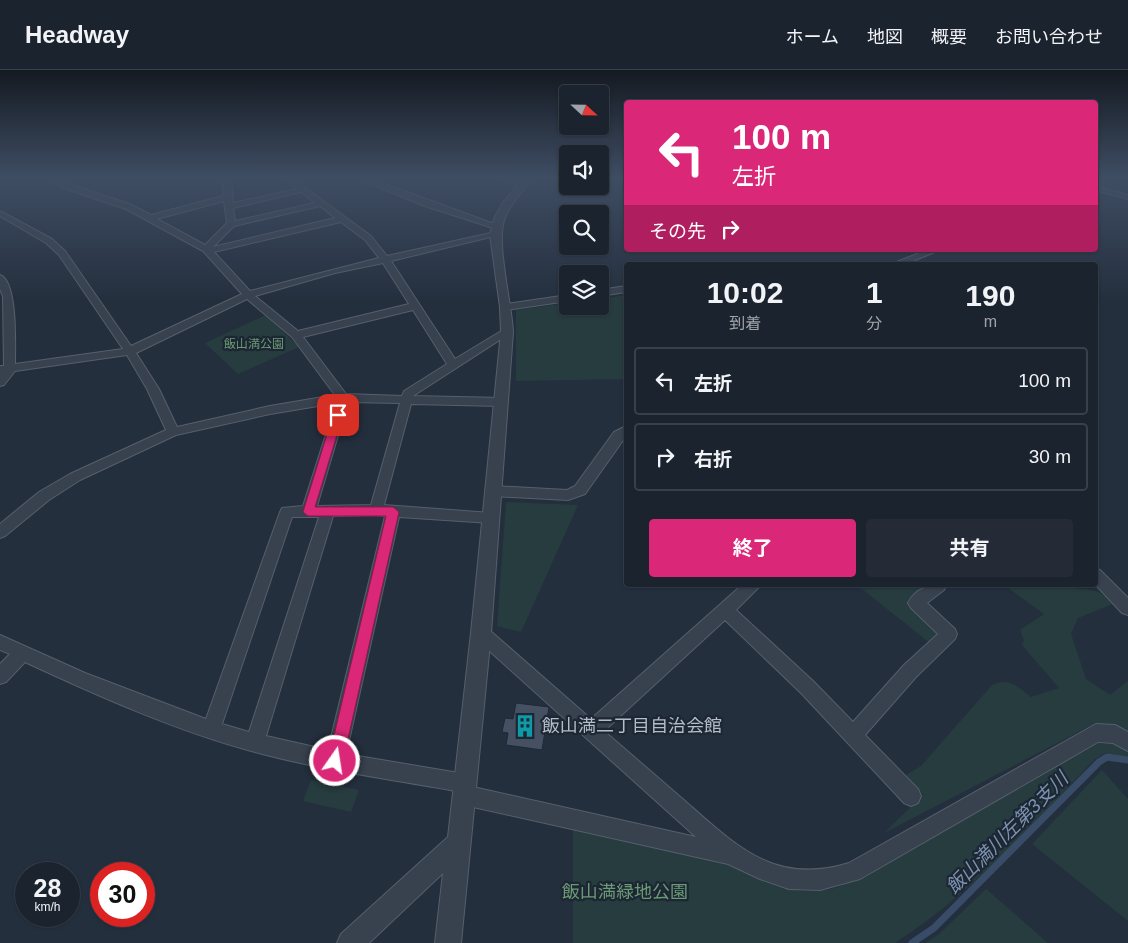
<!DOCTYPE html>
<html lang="ja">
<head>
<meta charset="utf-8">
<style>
  :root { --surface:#1b232e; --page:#242b36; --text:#f1f3f6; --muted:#a0a4aa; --line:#39404a; --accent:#db2777 }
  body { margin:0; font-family:Arial,"Noto Sans JP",sans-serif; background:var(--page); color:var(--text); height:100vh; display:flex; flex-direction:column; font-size:19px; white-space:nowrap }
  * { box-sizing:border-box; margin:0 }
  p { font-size:16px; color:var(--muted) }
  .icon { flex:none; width:28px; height:28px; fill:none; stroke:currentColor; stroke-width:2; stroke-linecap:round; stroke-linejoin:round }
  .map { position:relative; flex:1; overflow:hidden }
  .details { position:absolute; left:624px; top:192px; width:474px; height:325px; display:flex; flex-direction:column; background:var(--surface); border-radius:5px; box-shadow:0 1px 4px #0004,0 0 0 1px var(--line) }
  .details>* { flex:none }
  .banner { position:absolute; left:624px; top:30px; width:474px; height:152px; border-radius:5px; box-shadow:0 1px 4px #0004,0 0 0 1px var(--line); background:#db2777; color:#fff; overflow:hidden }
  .needle { width:32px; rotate:112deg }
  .buttons { position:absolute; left:559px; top:15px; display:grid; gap:10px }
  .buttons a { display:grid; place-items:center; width:50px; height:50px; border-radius:5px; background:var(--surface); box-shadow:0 1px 4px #0004,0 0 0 1px var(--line); font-size:25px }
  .speed { position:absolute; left:15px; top:792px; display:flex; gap:10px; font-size:25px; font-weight:700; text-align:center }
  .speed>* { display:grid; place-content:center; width:65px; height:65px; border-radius:50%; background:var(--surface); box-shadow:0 1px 4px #0004,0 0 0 1px var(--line); line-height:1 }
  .speed small { font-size:12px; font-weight:400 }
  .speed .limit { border:8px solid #d22; background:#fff; color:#111 }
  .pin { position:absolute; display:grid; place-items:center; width:42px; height:42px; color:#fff; margin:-21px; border-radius:10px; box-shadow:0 2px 8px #0006 }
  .me { position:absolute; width:55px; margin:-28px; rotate:13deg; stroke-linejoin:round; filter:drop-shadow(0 0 4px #0008) }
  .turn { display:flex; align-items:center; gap:18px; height:105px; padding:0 25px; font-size:22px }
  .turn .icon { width:65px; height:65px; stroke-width:2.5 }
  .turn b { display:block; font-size:35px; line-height:42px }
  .then { display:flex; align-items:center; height:48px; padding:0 25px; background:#0003; gap:10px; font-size:19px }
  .eta { display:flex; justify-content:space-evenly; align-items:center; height:85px; text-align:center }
  .eta b { font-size:30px; font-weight:700; line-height:35px }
  .button { display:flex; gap:10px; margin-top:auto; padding:10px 25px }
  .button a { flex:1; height:58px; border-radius:5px; background:var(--accent); color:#fff; font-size:20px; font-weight:700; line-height:58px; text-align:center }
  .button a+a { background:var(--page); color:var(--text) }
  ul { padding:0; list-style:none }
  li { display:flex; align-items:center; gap:15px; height:68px; margin:0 10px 8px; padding:0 15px; border:2px solid var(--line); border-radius:5px }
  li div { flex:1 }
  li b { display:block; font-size:19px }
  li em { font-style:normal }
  header { display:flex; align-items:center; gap:30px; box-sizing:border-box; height:70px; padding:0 25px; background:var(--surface); border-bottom:1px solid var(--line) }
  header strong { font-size:24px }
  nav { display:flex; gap:28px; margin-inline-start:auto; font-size:18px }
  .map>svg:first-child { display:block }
  .green { fill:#263c3f }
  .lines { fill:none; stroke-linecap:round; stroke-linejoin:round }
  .stream { stroke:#394c67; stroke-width:7 }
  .building { fill:#455162; stroke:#1f2835 }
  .minor-casing { stroke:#565f6c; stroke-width:2 }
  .tertiary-casing { stroke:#565f6c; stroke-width:2 }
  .minor { fill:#38414e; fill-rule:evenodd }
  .tertiary { fill:#38414e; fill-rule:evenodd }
  .route { fill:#db2777; stroke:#8e194d }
  .labels { text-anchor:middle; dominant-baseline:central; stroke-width:4.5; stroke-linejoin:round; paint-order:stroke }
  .far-park-label { font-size:12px; fill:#6b9a76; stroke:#1d2633 }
  .near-poi-label { font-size:18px; fill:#b4bcc9; stroke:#1d2633; text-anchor:start }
  .near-park-label { font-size:18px; fill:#6b9a76; stroke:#1d2633 }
  .near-water-label { font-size:19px; font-style:italic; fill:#7c92b1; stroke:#1d2633 }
</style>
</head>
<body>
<header>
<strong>Headway</strong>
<nav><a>ホーム</a><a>地図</a><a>概要</a><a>お問い合わせ</a></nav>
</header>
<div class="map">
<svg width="1128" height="873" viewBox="0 0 1128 873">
  <rect width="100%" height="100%" fill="#242f3e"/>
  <!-- green -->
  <path class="green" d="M626,225V309L516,311V240L567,233L568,236H600V229Z
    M266,245L299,277L238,304L205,273Z
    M506,432L578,435L521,562L497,556Z
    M857,515H926L908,530L940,563L931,574Z
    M1004,515H1062C1085,523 1095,513 1113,534L1078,548L1071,564L1086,609L1110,625L1128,611V664L1109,654L1090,656L884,763L923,725L906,705L921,696L992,615C1008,607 1019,617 1031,627L1059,618L1022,575L1024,571L1020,560L1044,544Z
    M1096,674H1117L1128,679V687L1105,683L1095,689C1033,754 971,824 895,873H573V759L734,793C758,812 793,825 825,820C835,819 847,813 858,809Z
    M1102,700L1128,729V851L1032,774Z
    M311,710L359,720L351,742L303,731Z
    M986,819L1048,873H925L939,864Z"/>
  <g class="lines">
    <!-- stream -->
    <path class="stream" d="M912,873L934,858L1099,692L1107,687L1128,690"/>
  </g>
  <!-- building -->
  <path class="building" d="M516,633L549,637L542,680L506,675L508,663L502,662L505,648L513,649Z"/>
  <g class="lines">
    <defs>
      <path id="minor" d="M50,108H60L69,114L132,135L151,145L223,126V108H231L233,133L297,119L283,108H292L371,166L387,186L495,162L499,165L391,191L455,289L503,260H511L512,262L413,326L502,328L508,332L502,336L411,334L384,435L491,443L496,444L498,448L496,452L491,453L399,447L346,684L465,704L472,706L474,713L473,717L696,767L475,568L473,563L475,558L481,556L487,558L591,649L742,515H761L736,540L813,611L853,652L904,595L938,564L911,538L908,533C916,517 931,515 947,515L944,520L927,533L955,559L957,564L955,569L916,607L865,665L918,719L921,726L918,733L911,736L904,733L801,623L725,550L604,661C631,684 658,708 685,731C736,776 775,816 849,793L1096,654L1115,655L1128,662V681L1113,673L1098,672L860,809L820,820L789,819L760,809L728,794L464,735L457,732L454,725L456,721C389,709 321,700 255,682C179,662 96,625 25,592L6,612L0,614V594L10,584L0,580V565L85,603L206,649L280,442L282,438L303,436L336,333L270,344L176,365L80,410L49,430L5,466L0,468V454L39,422L70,404L166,360L147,319L127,285L15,301L4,315L0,316V296H4L3,226L0,219V205C18,211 15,277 15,294L123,279L59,185L46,173L0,146V141L52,169L65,181L131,276L242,224L203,181L126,139L63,118ZM301,122L315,133L235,151L233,138ZM224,131L227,153L205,175L157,149ZM320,136L335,148L213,177L234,156ZM341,152L365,170L379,188L250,221L214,182ZM383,193L409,234L298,261L255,226L335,203ZM247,229L292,267L335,325L270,336L177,357L159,319L136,283ZM413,240L447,294L404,321L402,326L346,324L303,267ZM348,332L400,333L371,435L317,436ZM376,445L385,446L328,680L266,666L333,446ZM292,447H319L249,662L222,654Z
        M356,108H368L500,156L493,158L425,136Z
        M496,108H509L527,115L523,117Z
        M1095,116L1128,125V129L1095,120Z
        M927,180H940L903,195H889Z
        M626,216V222L600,226V220Z
        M568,225V231L506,240L501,237L506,234Z
        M626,356V366L585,424L568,430L493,426L486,421L493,416L567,420L575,416L614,362Z
        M1095,498L1100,500L1128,528V545L1122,543L1095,514Z"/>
      <path id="tertiary" d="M524,108H534C523,121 511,132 505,148C495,170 512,234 513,262L491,563L461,873H435L443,803L369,873H337L341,864L448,767L471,563L501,262L500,237L490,165L494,149L502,134Z"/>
    </defs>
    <!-- minor casing -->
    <use href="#minor" class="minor-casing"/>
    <!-- tertiary casing -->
    <use href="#tertiary" class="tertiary-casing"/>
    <!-- minor -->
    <use href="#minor" class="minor"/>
    <!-- tertiary -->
    <use href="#tertiary" class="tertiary"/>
  </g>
  <!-- sky -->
  <linearGradient id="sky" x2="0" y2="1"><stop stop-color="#141a22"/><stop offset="0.47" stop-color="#3f4d63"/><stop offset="1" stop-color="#3f4d63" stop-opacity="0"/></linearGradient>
  <rect width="1128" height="230" fill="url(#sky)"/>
  <!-- route -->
  <path class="route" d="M338,342L343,345L315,437H393L399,442L343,691L341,697L335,699L330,697L328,691L386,446H308L303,442L333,345Z"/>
  <!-- icons -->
  <defs>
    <symbol id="building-bare" viewBox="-9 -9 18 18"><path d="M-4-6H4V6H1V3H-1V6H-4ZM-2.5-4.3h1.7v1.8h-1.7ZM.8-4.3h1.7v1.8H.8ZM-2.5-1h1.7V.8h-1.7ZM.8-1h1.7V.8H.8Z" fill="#0f9aa8" stroke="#1d2633" stroke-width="2.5" paint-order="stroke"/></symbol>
  </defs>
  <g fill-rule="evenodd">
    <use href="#building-bare" x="509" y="640" width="32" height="32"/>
  </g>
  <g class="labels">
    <!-- far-park labels -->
    <g class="far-park-label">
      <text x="254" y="274">飯山満公園</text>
    </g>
    <!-- near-poi labels -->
    <g class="near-poi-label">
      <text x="542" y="656">飯山満二丁目自治会館</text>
    </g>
    <!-- near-park labels -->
    <g class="near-park-label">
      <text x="625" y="822">飯山満緑地公園</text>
    </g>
    <!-- near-water labels -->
    <g class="near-water-label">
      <text transform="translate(1007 763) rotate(-45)">飯山満川左第3支川</text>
    </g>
  </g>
</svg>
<div class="buttons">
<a><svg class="needle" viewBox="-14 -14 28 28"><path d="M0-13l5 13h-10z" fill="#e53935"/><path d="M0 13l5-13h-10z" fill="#a0a4aa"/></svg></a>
<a><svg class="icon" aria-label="sound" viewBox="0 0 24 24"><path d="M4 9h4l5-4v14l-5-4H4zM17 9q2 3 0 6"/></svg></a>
<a><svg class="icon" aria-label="search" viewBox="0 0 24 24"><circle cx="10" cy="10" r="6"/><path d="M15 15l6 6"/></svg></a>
<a><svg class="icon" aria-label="layers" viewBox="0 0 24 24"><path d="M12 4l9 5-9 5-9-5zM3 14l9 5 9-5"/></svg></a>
</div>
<div class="speed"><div>28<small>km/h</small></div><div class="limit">30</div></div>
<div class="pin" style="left:338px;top:345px;background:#d93025"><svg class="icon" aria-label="arrive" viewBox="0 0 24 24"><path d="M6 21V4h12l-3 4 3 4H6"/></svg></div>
<svg class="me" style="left:335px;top:691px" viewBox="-20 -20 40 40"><circle r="17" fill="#db2777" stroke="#fff" stroke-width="3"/><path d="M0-11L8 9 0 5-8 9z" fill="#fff"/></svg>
<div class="banner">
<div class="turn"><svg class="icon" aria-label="left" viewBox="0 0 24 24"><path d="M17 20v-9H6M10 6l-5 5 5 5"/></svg><div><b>100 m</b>左折</div></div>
<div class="then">その先<svg class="icon" aria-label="right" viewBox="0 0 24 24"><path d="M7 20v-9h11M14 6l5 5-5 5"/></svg></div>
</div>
<section class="details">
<div class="eta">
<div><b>10:02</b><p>到着</p></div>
<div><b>1</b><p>分</p></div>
<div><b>190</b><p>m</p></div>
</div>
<ul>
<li><svg class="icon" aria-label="left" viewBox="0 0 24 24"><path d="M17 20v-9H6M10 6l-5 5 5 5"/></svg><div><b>左折</b></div><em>100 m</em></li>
<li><svg class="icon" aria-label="right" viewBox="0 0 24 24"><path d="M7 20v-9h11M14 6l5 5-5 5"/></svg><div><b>右折</b></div><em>30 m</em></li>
</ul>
<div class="button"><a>終了</a><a>共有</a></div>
</section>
</div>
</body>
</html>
